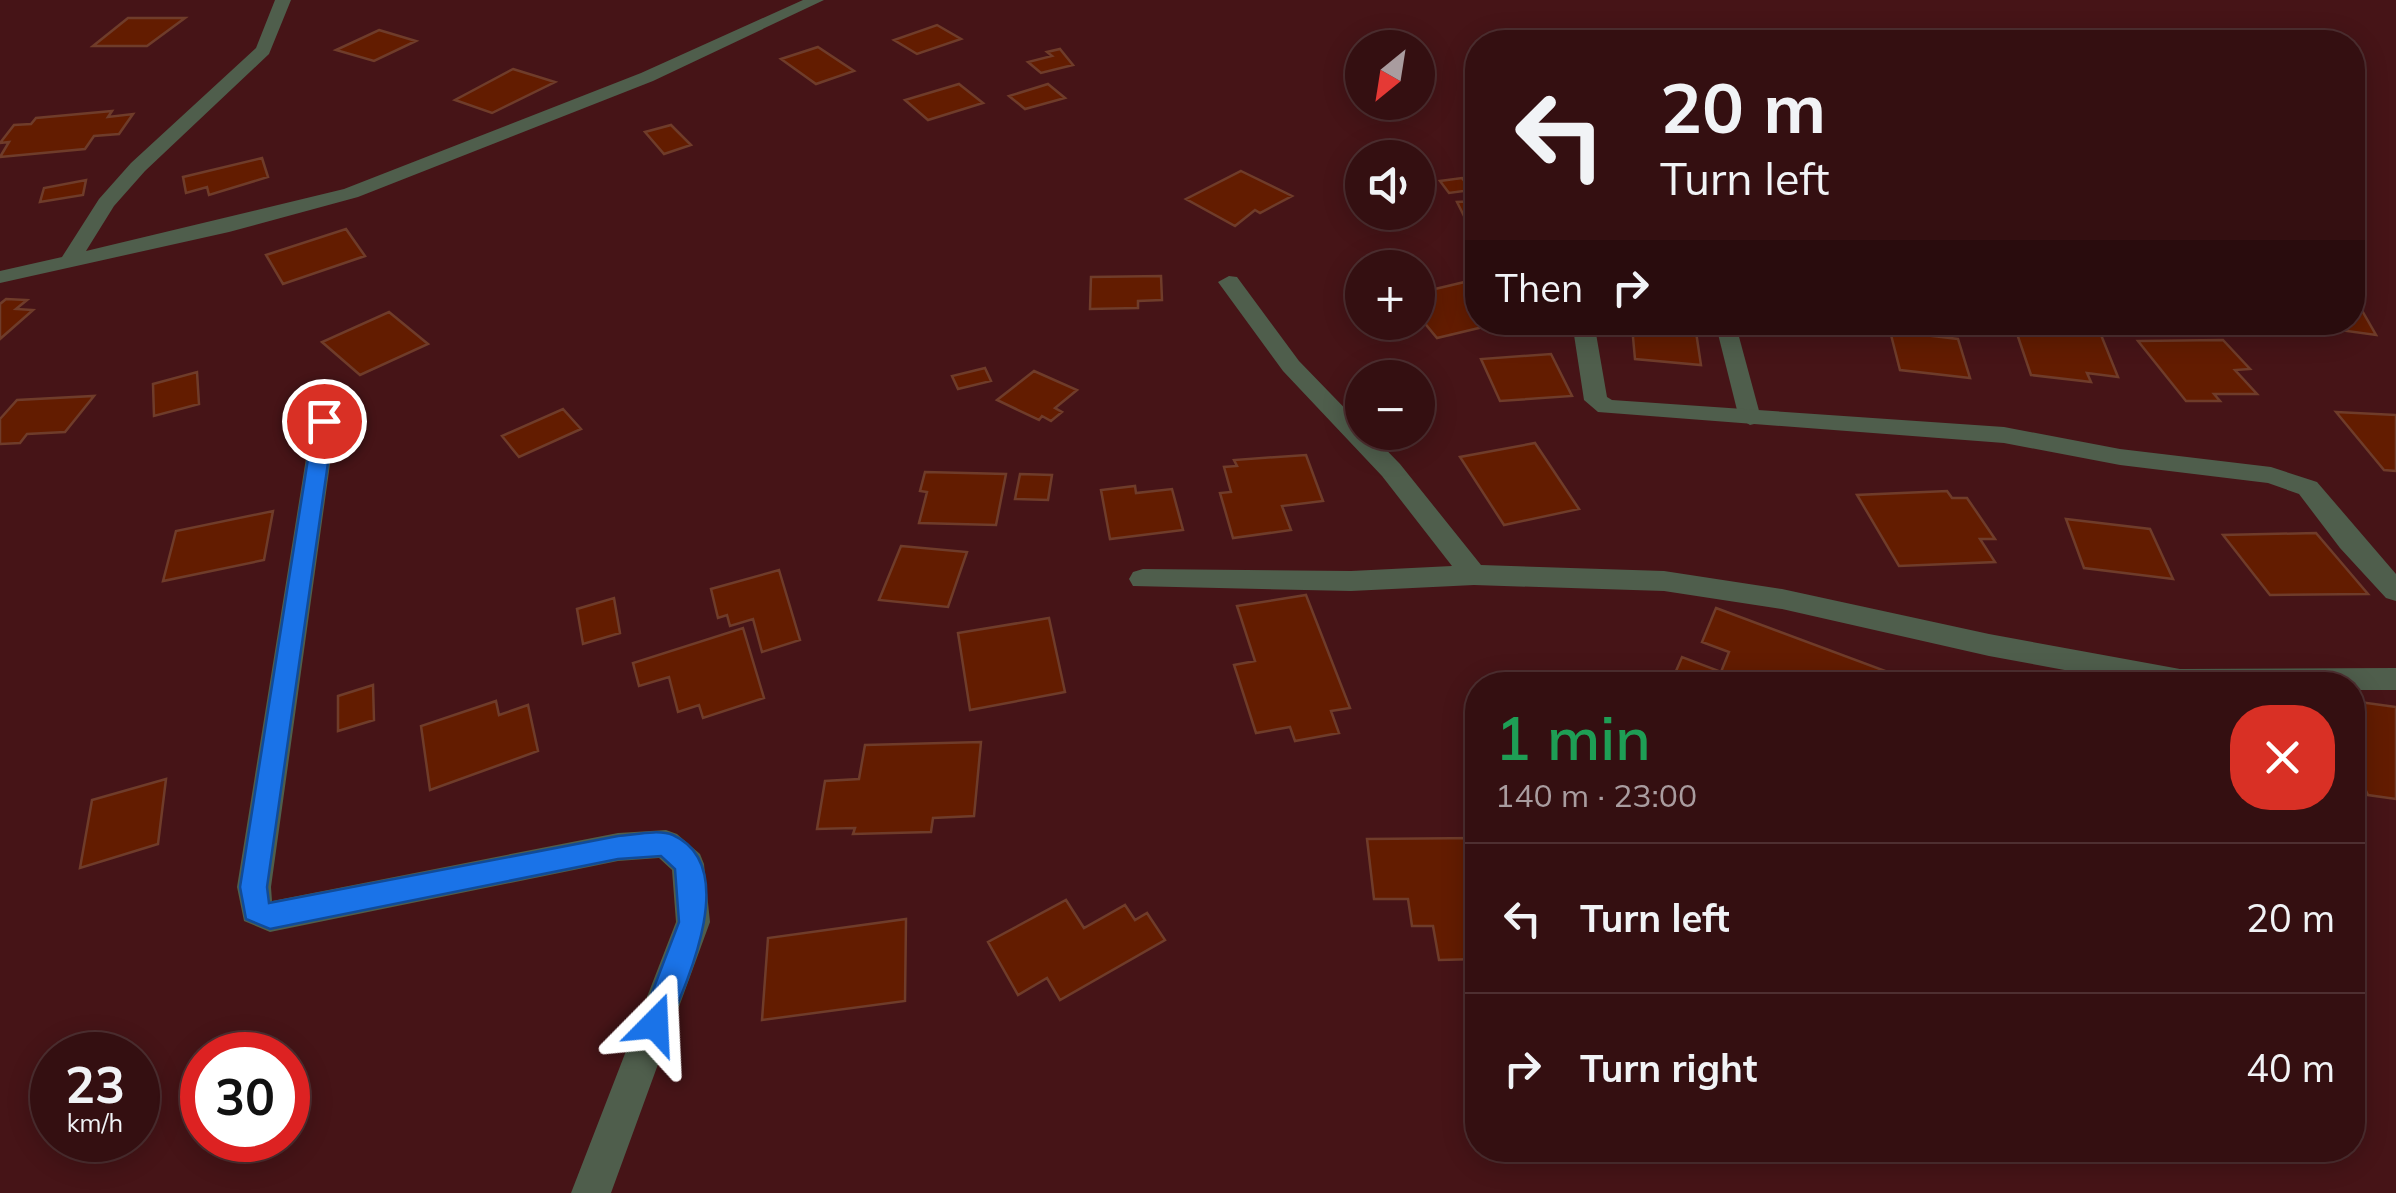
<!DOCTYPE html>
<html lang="en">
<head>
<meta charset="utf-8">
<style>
  :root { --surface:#340f11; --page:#3f1d1f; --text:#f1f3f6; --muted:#a99c9f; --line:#4e2f31 }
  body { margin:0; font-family:Mulish,sans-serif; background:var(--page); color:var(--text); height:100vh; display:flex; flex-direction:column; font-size:38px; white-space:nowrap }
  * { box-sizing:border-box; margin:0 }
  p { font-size:32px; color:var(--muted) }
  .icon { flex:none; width:55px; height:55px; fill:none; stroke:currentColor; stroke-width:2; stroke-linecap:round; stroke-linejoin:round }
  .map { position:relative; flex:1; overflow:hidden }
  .drawer { position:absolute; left:1465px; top:672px; width:900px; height:490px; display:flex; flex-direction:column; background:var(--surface); border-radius:40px; box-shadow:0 5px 25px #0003,0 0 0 2px var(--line) }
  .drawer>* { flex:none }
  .top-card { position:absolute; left:1465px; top:30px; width:900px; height:305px; border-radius:40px; box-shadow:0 5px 25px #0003,0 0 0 2px var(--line); background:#340f11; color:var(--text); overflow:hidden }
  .needle { width:65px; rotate:210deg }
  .buttons { position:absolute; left:1345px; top:30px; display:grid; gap:20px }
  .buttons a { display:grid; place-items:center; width:90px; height:90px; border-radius:50%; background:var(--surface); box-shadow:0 5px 25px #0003,0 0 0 2px var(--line); font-size:50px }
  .speed { position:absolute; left:30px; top:1032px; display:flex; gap:20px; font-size:50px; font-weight:700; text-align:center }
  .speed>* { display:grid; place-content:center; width:130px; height:130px; border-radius:50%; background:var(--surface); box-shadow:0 5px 25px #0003,0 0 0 2px var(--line); line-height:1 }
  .speed small { font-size:25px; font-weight:400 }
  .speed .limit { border:15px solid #d22; background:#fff; color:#111 }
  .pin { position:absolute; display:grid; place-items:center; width:85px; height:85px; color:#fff; margin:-42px; border:5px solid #fff; border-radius:50%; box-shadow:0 2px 10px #0007 }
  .me { position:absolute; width:110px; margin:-55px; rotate:21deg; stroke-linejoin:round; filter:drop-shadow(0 0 8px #0008) }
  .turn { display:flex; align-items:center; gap:35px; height:210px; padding:0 30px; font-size:45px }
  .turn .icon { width:130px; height:130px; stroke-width:2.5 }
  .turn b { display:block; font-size:70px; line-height:85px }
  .then { display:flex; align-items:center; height:95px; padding:0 30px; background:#0003; gap:20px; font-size:38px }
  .round { display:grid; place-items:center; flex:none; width:105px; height:105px; border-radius:40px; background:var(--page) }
  .summary { display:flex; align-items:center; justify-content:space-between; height:170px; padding:0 30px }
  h1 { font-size:60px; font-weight:600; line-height:75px; color:#1e9e55 }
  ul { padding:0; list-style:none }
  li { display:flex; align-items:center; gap:30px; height:150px; padding:0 30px; border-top:2px solid var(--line) }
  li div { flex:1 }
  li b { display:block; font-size:38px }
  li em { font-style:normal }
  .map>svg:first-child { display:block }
  .building { fill:#631c00; stroke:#6f3c2a; stroke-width:2.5 }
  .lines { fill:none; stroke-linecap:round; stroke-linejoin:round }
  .service { fill:#4f5e4c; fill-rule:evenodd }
  .minor { fill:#4f5e4c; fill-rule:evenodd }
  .route { fill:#1a73e8; stroke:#114b97; stroke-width:2.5 }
</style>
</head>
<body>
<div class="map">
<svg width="2396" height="1193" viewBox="0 0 2396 1193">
  <rect width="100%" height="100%" fill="#461417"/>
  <!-- building -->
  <path class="building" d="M128,18H185L147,46H93Z
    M937,25L961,39L917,54L894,40Z
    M379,30L416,41L374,61L336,50Z
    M818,47L854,71L816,84L781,59Z
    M1060,49L1073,65L1041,73L1028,62L1052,56L1047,52Z
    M513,69L555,82L492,113L455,100Z
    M959,84L983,103L928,120L905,100Z
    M1048,84L1065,98L1025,109L1009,96Z
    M112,111L108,117L133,114L119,134L94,136L85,149L0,157L9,142L0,143L14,125L31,124L36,118Z
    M671,125L691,145L664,154L645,132Z
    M262,158L268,177L209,195L207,187L186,193L183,177Z
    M1241,171L1292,196L1260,213L1255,210L1235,226L1186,199Z
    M1462,178L1471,190L1449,193L1440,181Z
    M86,180L83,195L40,202L44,188Z
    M1478,201V235L1474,236L1457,202Z
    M346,229L365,256L283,284L266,255Z
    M1161,276L1162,300L1138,301V308L1090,309L1091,277Z
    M1469,281L1478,290V322H1504L1437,338L1422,320L1418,321V293Z
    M2352,293L2376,335L2296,324L2352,322Z
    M6,299L27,300L16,309L33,310L0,339V304Z
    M389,312L428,344L360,375L322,342Z
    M2013,322L2097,325L2118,377L2087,373L2091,382L2031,375Z
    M1632,326L1696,332L1701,365L1635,359Z
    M1890,331L1958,339L1970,378L1900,370Z
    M2223,340L2250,369L2235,370L2257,394H2214L2220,401H2186L2138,341Z
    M1551,354L1572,396L1500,401L1481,359Z
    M985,368L991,381L958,389L952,376Z
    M1034,371L1077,390L1055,408L1062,412L1051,421L1042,416L1039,420L997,400Z
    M197,372L199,404L154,416L153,384Z
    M94,396L65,432L27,434L20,443L0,444V419L17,400Z
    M563,409L581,429L519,457L502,436Z
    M2336,412L2396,415V471L2384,470Z
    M1535,443L1579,509L1504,525L1460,457Z
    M1306,455L1323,501L1282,506L1291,530L1233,538L1220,493L1231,492L1224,467L1237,466L1234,460Z
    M925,472L1006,474L996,525L919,523L927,492L920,491Z
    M1020,474L1052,475L1048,500L1015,499Z
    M1135,486L1136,493L1172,489L1183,530L1110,539L1101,490Z
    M1947,491L1952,498H1967L1995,539H1980L1995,562L1899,566L1857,495Z
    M273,511L264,560L163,581L176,531Z
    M2066,519L2150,529L2173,579L2084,568Z
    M2316,533L2368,594L2270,595L2223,535Z
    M901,546L967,552L948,607L879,600Z
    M779,570L800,640L762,652L753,619L730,626L727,615L718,618L711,589Z
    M1306,595L1350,708L1331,711L1339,733L1295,741L1290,727L1256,733L1234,665L1255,661L1237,606Z
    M614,598L620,633L583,644L577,609Z
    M1716,608L1888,672L1885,685H1670L1682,657L1721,672L1729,652L1702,642Z
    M1049,618L1065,692L970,710L958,633Z
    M743,628L764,698L703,718L699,705L678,712L669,677L639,686L633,663Z
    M373,685L374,720L338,731V696Z
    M496,701L499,715L528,705L538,751L430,790L421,726Z
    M2352,701L2396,707V799L2368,795L2352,762Z
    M981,742L974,816L933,818L931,832L853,834L855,828L817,829L825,781L859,779L865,745Z
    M166,779L158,844L80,868L92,800Z
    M1478,838V959L1439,960L1433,926H1412L1408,899H1374L1367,839Z
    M1066,900L1084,928L1125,905L1135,920L1147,913L1165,940L1060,1000L1047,978L1018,995L988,942Z
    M906,919L905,1001L762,1020L768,938Z"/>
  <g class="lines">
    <!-- service -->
    <path class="service" d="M1715,322H1735L1761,418L1758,423L1750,425L1739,418Z"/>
    <!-- minor -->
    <path class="minor" d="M275,0H291L269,54L145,171L114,206L86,251L344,189L641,73L803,0H824L653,81L358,197L229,232L0,283V271L62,257L99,199L131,163L256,48Z
      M1229,276L1237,277L1299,361L1362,426V432H1369L1400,464L1481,565L1664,571L1782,589L1989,634L2180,669L2396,668V690H2352V685H2146L1989,656L1782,609L1664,591L1474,585L1351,591L1133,586L1129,579L1133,572L1143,569L1351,571L1452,566L1382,476L1283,371L1218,282Z
      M1572,322H1594L1607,397L1612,400L2004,427L2120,449L2271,467L2317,482L2396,574V601L2386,598L2340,548L2299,494L2268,483L2120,465L2004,443L1598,412L1584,400Z
      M324,413L336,421L271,887L272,901L618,833L666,830L677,834L700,854L704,864L710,922L611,1193H571L676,922L672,870L659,858L618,861L270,932L244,921L237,887L312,421Z"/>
  </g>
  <!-- route -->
  <path class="route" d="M324,414L334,421L267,887L269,903L618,836C634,835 658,829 673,835C742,866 686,985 665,1033L655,1038L644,1033L640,1024L679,922L675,869L661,856L618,859L270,929L246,919L240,887L314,421Z"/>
</svg>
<div class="buttons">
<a><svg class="needle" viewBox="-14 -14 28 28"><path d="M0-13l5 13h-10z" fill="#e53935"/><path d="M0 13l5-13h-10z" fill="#a99c9f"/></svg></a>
<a><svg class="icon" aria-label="sound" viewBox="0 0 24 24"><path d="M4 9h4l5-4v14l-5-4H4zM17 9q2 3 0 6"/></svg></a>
<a>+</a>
<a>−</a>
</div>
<div class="speed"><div>23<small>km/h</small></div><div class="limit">30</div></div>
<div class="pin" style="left:324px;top:421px;background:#d93025"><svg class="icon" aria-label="arrive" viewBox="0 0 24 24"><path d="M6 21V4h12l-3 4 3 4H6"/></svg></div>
<svg class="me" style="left:655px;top:1024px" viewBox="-20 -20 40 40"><path d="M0-17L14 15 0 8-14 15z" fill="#1a73e8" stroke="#fff" stroke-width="4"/></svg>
<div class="top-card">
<div class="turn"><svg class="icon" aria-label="left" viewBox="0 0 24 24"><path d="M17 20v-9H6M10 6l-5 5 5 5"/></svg><div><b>20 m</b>Turn left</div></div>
<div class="then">Then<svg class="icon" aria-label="right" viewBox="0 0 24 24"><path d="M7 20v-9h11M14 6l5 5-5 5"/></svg></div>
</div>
<section class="drawer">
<div class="summary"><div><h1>1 min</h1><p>140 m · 23:00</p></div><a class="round" style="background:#d93025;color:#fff"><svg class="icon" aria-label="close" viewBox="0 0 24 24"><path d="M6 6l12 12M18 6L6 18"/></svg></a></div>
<ul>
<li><svg class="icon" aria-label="left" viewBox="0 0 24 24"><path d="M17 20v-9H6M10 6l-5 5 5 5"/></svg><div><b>Turn left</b></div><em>20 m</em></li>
<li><svg class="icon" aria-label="right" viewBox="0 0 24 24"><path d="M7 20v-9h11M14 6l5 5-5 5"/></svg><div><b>Turn right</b></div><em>40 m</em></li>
</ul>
</section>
</div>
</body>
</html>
